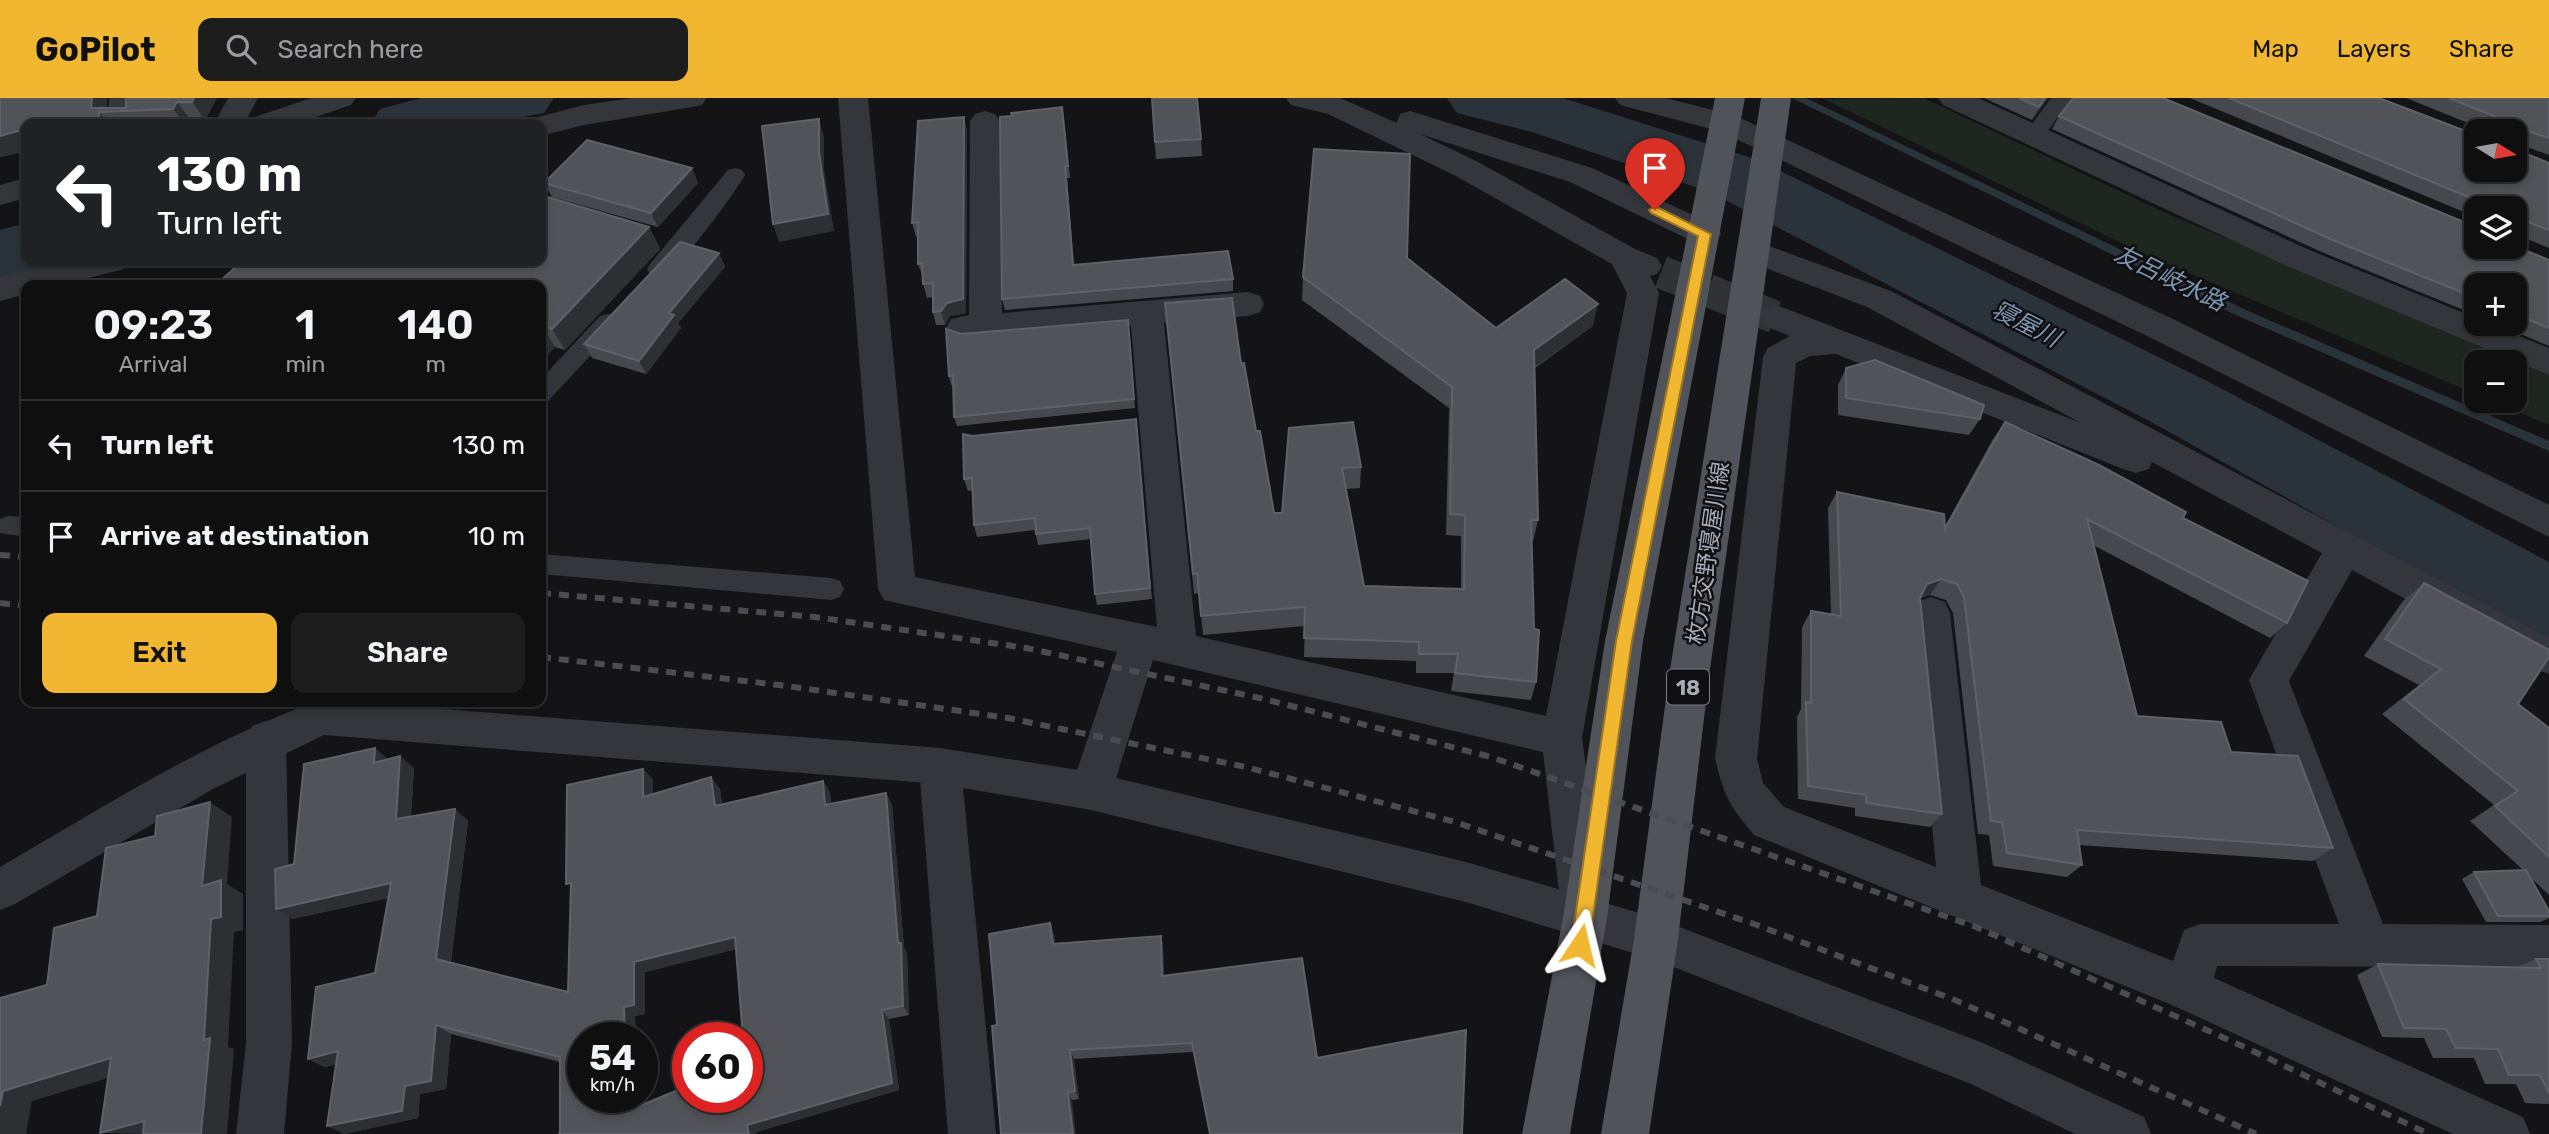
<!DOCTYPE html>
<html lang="en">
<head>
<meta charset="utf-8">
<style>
  :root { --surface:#0f0f10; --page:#1d1d1e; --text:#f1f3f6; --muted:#9b9c9f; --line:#2f2f30; --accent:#f1b731 }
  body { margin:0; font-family:Rubik,"Noto Sans JP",sans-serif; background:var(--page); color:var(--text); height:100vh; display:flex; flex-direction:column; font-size:26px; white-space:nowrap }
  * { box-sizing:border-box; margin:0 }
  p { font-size:23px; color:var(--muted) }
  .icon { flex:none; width:38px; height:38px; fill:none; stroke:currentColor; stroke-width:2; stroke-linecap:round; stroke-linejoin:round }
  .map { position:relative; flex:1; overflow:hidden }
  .sheet { position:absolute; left:21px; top:182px; width:525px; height:427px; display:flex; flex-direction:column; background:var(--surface); border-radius:14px; box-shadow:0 4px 10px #0003,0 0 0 2px var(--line) }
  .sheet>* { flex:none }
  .banner { position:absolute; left:21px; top:21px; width:525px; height:147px; border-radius:14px; box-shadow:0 4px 10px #0003,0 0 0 2px var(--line); background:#202124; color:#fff; overflow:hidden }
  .needle { width:46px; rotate:101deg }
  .buttons { position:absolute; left:2464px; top:21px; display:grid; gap:14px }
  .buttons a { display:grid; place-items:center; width:63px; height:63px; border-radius:14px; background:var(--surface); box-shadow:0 4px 10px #0003,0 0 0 2px var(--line); font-size:35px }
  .speed { position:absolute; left:567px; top:924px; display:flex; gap:14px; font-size:35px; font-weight:700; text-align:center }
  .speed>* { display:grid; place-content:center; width:91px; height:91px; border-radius:50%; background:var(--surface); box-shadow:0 4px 10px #0003,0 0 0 2px var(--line); line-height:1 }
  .speed small { font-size:18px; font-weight:400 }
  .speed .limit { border:10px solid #d22; background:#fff; color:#111 }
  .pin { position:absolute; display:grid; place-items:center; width:60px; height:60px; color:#fff; margin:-72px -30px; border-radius:50% 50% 50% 0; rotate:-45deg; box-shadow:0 0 7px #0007 }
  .pin .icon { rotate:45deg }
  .me { position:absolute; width:77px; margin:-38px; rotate:10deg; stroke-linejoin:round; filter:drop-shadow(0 0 5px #0008) }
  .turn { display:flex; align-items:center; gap:24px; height:147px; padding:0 21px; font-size:32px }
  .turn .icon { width:91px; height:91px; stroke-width:2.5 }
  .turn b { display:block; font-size:49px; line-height:60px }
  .eta { display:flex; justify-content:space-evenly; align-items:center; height:119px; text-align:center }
  .eta b { font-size:42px; font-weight:600; line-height:49px }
  .button { display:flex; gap:14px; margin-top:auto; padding:14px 21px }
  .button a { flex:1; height:80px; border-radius:14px; background:var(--accent); color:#111; font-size:28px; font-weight:600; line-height:80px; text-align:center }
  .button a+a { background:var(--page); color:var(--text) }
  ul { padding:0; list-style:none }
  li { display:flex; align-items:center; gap:21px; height:91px; padding:0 21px; border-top:2px solid var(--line) }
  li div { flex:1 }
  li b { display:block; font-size:26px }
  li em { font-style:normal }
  header { display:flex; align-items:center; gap:42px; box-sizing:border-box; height:98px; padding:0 35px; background:var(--accent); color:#111 }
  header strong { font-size:33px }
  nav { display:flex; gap:38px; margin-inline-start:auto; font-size:24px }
  .search { width:490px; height:63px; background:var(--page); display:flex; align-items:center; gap:18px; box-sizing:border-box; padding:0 24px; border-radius:14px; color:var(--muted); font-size:26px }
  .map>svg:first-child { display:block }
  .green { fill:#1e2620 }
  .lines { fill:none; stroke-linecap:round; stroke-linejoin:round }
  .stream { fill:#2b333a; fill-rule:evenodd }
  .river { fill:#2b333a; fill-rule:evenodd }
  .minor-tunnel { stroke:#313236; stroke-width:33; stroke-dasharray:33 17; stroke-linecap:butt }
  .service { fill:#35363b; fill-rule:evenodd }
  .minor { fill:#35363b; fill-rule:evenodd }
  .tertiary { fill:#35363b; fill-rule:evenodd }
  .primary { fill:#51535a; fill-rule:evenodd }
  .rail { stroke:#4a4c52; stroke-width:6; stroke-dasharray:10 8; stroke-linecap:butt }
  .wall { fill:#47484e; fill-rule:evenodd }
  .shaded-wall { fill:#2e2f33 }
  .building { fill:#515359; stroke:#5f6168; stroke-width:2; fill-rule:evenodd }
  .route { fill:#f1b731; stroke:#9d7720; stroke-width:2 }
  .labels { text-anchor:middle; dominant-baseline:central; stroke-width:5; stroke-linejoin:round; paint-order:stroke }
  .shield { fill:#0f0f11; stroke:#797c84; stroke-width:2 }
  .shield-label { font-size:21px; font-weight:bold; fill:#a6abb6 }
  .street-label { font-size:23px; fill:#a6abb6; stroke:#0f0f11 }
  .water-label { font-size:24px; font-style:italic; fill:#7d97b2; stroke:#0f0f11 }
</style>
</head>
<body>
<header>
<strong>GoPilot</strong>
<div class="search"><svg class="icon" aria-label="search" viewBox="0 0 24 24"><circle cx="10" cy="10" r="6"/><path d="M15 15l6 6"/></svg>Search here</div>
<nav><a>Map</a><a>Layers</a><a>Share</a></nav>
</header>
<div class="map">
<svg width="2549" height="1036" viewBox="0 0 2549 1036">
  <rect width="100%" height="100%" fill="#141416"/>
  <!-- green -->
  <path class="green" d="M1924,0L2163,114L2543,272L2549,277V327L2492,303H2515V264H2476V296L2146,157L1824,1Z"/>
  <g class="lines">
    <!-- stream -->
    <path class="stream" d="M1792,0H1806L2246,212L2549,343V353L2238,218Z"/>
    <!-- river -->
    <path class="river" d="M421,0H554L544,15L487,26H370L380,11Z
      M1447,0H1563L1758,62L2207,283L2549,464V541L2519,530L2153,325L1710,94L1532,34L1457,15Z
      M26,125V163H54L51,168L0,182V132Z"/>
    <!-- minor-tunnel -->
    <path class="minor-tunnel" d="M1661,174L1775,219"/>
    <!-- service -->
    <path class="service" d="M2051,0H2072L2041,42H2027L2024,37Z
      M735,70L742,72L745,77C734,96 683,166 666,176C661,180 656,178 650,176L647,171L650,166L728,72Z
      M608,216L616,218L619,224L616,230L549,302L541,305V281L600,218Z
      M8,418L26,419V439L0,435V421Z
      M541,456L831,480L840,483L844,491L840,499L831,502L541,476Z"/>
    <!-- minor -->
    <path class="minor" d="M109,0H139L138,26H108Z
      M228,0H258L244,26H214Z
      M311,0H356L351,7L295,26H251L255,19Z
      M838,0H868L915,479L1157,529L1131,228L963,242L951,239L946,230L951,221L969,217L970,23L975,16L985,13L995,16L1000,23L1002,215L1248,194L1260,198L1264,206L1260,214L1248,218L1164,225L1196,538L1546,618L1627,195L1612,166L1456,78L1328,16L1291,7L1286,0H1340L1397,25L1400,16L1410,13L1420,16L1592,70L1716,128L1721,136L1716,144L1705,147L1694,144L1570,84L1420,36L1478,64L1635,151L1657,160L1662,168L1657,176L1650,178L1659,195L1582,640L1603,794L1596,809L1581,815L1566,809L1559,794L1543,654L1153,562L1112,693L1106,706L1091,712L1076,706L1070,693L1117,554L884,502L878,491Z
      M1615,0H1666L1736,18L2173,221L2549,407V439L2149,239L1758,51L1715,32L1620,7Z
      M1938,0H1978L2307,151L2476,220V226H2489L2549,250V277L2285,167L1943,7Z
      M26,80V100L0,107V87Z
      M1753,142L1891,193L2549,540V576L2535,571L2352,472L2289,583L2383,826L2549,827V869L2217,868L2214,880L2523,1019L2530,1036H2453L2172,907L1754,737C1729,707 1724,698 1715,660L1763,259L1768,250L1790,238L1763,227L1758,219L1763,211L1775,207L1787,211L2081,325L1867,209L1742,161L1737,153L1742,145ZM1836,256L2123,371L2136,375L2149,371L2152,364L2322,455L2249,582L2339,826H2200L2184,832L2173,863L1981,787L1950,515L1945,504L1931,499L1917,504L1912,515L1936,769L1784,709L1763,685L1757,660L1796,265L1810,258Z
      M266,623L280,628L286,641L292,945L284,1036H236L246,945V641L252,628Z
      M940,650L955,655L961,668L996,1036H948L919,668L925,655Z"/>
    <!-- tertiary -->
    <path class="tertiary" d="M632,0H707L702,7L692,9L584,27L541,38V26H527L530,21L584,7Z
      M68,163H129L124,171L61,187H26V196L0,203V179Z
      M315,604H353L940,650L1091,674L1466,764L1656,820L1983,945L2144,1019L2151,1036H2075L1971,986L1656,862L1466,804L1091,712L940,686L324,637L213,691L15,806L0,812V769C102,710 204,644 315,604Z"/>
    <!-- primary -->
    <path class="primary" d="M1715,0H1745L1643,543L1607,820L1570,1036H1522L1563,820L1605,543Z
      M1761,0H1791L1709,578L1678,841L1649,1036H1601L1634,841L1669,578Z"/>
    <!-- rail -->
    <path class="rail" d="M0,457L26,459
      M541,495L815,519L1026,550L1264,601L1491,659L1976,829L2240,947L2429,1036
      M0,505L26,508
      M541,559L787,588L1008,620L1246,669L1455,724L1754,826L1955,902L2256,1036"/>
  </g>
  <!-- wall -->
  <path class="wall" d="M0,0H107V10H126L217,0L205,22H191L188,26H26V53L0,59Z
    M1152,0L1201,41L1202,58L1156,61Z
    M1984,0H2048L2032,22Z
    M2190,0H2379L2476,72L2515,33H2481L2483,31L2406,0H2549V57L2524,48V55L2549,65V150L2520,138L2515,144V110H2476V119Z
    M2059,18L2476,149L2549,162V248L2497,226H2515V187H2476V217L2324,155L2052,31Z
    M964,19L967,34L966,215L950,218L945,227H936L933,214V199L927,200L923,186V179L918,166V139H916L912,125Z
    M1064,21L1070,80H1067L1074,167L1233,181V193L1005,212L1002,201Z
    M692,70L698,85L658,129L552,99L544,85Z
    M649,129L660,151L565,252L555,249L541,264V163Z
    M719,155L725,169L678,225L681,230L646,276L592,260L584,246Z
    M1303,179L1496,230L1593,228L1535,270L1538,422L1533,443L1531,442L1534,531L1536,584L1531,602L1451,593L1454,575H1416V563L1304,559L1305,528L1203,537L1199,495L1194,496L1165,205L1241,266L1274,415H1282L1289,330L1361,369L1360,390L1346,391L1364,488L1461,491V438L1446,437L1449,310L1302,202Z
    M1128,222L1135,310L957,328L954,319V286L951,287L949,278L961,236Z
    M1846,270L1980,321L1969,337L1838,317V287Z
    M2005,324L2183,420L2287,525L2270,540L2093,447L2137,618L2231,654L2333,750L2313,763L2079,747L2082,767L2067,779L1993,768L1989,737L1978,736L1953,515L1946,502L1930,497L1920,500L1942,716L1930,729L1855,718V710L1798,701L1797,619L1801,611L1802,529L1811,513L1831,516L1828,410L1837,394L1945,428L1993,341Z
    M1137,333L1152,501L1097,507L1095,496L1091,441L1038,447L1035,432L977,439L974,427L973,392L968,393L964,381L972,338Z
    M2424,485L2518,606L2549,630V797L2530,779L2549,813V820L2540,824H2486L2462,781L2474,774L2523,772L2470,723L2494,707L2382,616L2419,587L2364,558L2403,503Z
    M388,661L414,670L411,718L455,711L468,723L451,864L568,894L643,671L653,682V696L711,679L720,691L722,706L830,694L831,706L886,695L892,707L904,850L907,855L909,917L889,921L899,992L756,1034L757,1036H559L560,1034V964L451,936L446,991L420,996L418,1020L344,1036L336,966L325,969L308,961L375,875L388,800L292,821L276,811L294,766ZM736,851L747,999L638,1008L635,918L645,916V874Z
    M1054,836L1055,845L1161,838L1163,848L1164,878L1317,960L1462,1036L1193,954L1074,961L1079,1001L1072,1002L997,927Z
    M2536,861H2549V1006L2525,1005L2516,986H2485L2474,960H2433L2424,940L2382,939L2357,877L2378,866L2517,869Z"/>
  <!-- shaded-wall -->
  <path class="shaded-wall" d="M92,0H107V14H99L109,26H99L91,10Z
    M194,0H217L205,22L192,4Z
    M2045,0H2048L2032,22L2039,9Z
    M177,4L191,22L188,26H185L173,11Z
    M964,19L967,34L966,215L950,218L945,227L941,213Z
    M819,21L824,39V71L834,133L779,144L773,126L819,54Z
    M26,31V53L0,59V38Z
    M1065,68L1067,80L1075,179L1073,167Z
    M692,70L698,85L658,129L651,115Z
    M649,129L660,151L565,252L552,231Z
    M719,155L725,169L678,225L681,230L646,276L639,263L669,215Z
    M356,163H392L370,187L355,167Z
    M1598,206L1593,228L1529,273L1534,252Z
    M542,228L555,249L541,264V229Z
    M1941,481L1930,497L1916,502L1927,486Z
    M375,650L389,662L374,665Z
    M400,658L414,670L410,732L396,721Z
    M643,671L653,682V710L643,699Z
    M711,679L720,691L724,719L715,708Z
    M823,683L830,694L832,719L825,707Z
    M886,695L892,707L904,850L907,855L909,917L903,908Z
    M210,704L232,719L227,786L243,796V832L234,834L228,949L234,951L227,1036H201L204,942L202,788Z
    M455,711L468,723L450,870L436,861Z
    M391,785L405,796L292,821L276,811Z
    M1050,825L1054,836L1057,856L1053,846Z
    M1161,838L1163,848L1164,888L1162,878Z
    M735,839L745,849L645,874V916L635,918L636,940H625L624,909L634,864Z
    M882,912L889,921L899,992L756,1034L757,1036H749L747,1027Z
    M436,927L451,936L446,991L420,996L418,1020L344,1036L327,1028L405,988Z
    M1070,952L1074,961L1079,1001L1075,993Z
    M338,953L355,962L325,969L308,961Z
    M111,960L138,971L32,1003L26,1036H0V1008L3,993Z
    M1068,994L1072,1002L1076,1036H1073Z
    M627,999H638L639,1020L627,1013Z
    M144,1023L157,1036L100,1035Z"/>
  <!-- building -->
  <path class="building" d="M0,0H92L91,10H126V0H194L192,4H177L173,11L99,14V26H26V31L0,38Z
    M1152,0H1197L1201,41L1155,44Z
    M2019,0H2045L2039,9Z
    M2073,0H2163L2476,129V149L2515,148L2549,162V230L2515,216V187H2476V200L2335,143L2059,18Z
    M2229,0H2379L2476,37V72H2515V33H2489L2490,23L2495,22L2494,18L2449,0H2549V40L2525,32L2524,55L2549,65V132L2528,124L2524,127V134L2515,135V110H2489L2488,107Z
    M1062,9L1068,68H1065L1073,167L1228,153L1233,181L1002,201L1000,19L1012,18L1011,15Z
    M964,19L963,201L947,205L941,213L933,214V185L923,186L922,165L918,166V124L912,125L918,23Z
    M819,21V54L828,116L773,126L762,28Z
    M587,42L692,70L651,115L544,85Z
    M1314,51L1410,56L1407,160L1496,230L1565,181L1598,206L1534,252L1538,422H1531L1534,531L1539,532L1536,584L1455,575L1458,556H1419V544L1304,540L1305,509L1201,518L1197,475L1193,476L1165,205L1232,200L1241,266L1244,265L1256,333H1260L1274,415H1282L1289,330L1353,324L1361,369L1342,370L1364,488L1464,491L1465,417L1450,416L1452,289L1303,179Z
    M541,97L649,129L552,231L542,228L541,229V187H216L242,163H356L355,167H383L387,163H541Z
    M680,144L719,155L669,215L674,217L639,263L584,246Z
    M1128,222L1134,301L954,319L953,277L949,278L946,231L961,236Z
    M1875,262L1984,307L1980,321L1846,300V270Z
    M1136,321L1150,490L1095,496L1090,430L1036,436L1035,420L974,427L972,380L964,381L963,336L972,338Z
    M2005,324L2099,367L2186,414L2183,420L2308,483L2287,525L2087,421L2137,618L2221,624L2231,654L2298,658L2333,750L2077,732L2082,767L2007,755L2002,724L1991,723L1964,499L1957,486L1941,481L1927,486L1920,500L1942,716L1866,705V697L1808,688L1806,604L1811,605V513L1841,518L1837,394L1944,416L1945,431Z
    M2424,485L2549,552V559L2518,606L2549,630V759L2495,708L2518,693L2404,601L2441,571L2385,541Z
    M375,650L374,665L400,658L396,721L455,711L436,861L568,894L571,785L566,786L567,687L643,671V699L711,679L715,708L823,683L825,707L886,695L898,845H901L903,908L882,912L892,985L747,1027L749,1036H559L560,1034V959L436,927L431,983L405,988L402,1013L327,1028L338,953L308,961L316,889L375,875L391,785L276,811L275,771L294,766L304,666ZM735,839L743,940H747V999H688V988L627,1013V999H583V940H625L624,909L634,907V864Z
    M210,704L202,788L221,782V819L211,821L204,942L210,940L201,1036H143L144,1023L100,1035L111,960L3,993L0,1008V900L47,887L54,830L97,818L106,750L155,738L157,718Z
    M2526,772L2549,813V818H2498L2474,774Z
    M1050,825L1053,846L1161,838L1162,878L1302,860L1317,960L1466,932L1462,1036H1210L1192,945L1070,952L1075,993L1068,994L1073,1036H1001L992,928L997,927L989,836Z
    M2536,861H2549V995L2540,977H2509L2498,951L2456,950L2446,931L2404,930L2378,866L2541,870Z"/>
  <!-- route -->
  <path class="route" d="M1655,108L1711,136L1632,543L1589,847L1586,853L1580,856L1573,853L1571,847L1616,543L1698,138L1651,115L1649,112Z"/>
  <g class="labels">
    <!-- shield labels -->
    <rect class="shield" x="1667" y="571.5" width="42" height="35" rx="5"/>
    <g class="shield-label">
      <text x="1688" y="589">18</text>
    </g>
    <!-- street labels -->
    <g class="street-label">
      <text transform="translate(1708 455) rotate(-82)">枚方交野寝屋川線</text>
    </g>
    <!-- water labels -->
    <g class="water-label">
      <text transform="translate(2170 180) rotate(26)">友呂岐水路</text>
      <text transform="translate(2026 226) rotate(27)">寝屋川</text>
    </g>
  </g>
</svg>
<div class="buttons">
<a><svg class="needle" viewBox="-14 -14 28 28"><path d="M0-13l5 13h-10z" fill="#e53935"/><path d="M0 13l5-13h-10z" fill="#9b9c9f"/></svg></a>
<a><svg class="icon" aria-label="layers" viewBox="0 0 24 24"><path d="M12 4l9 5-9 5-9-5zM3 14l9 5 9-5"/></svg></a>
<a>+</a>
<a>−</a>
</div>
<div class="speed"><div>54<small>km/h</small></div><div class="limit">60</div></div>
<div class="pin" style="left:1655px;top:112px;background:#d93025"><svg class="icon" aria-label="arrive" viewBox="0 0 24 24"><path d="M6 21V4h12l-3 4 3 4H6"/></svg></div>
<svg class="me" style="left:1580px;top:847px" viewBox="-20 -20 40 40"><path d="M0-17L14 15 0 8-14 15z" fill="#f1b731" stroke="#fff" stroke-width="4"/></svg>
<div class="banner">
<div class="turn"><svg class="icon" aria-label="left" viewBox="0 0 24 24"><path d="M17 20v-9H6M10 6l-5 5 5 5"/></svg><div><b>130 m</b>Turn left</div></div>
</div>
<section class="sheet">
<div class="eta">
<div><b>09:23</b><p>Arrival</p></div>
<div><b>1</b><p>min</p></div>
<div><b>140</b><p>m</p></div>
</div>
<ul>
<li><svg class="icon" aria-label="left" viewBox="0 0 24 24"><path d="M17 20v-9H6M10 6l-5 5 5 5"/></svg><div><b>Turn left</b></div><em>130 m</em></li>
<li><svg class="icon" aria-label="arrive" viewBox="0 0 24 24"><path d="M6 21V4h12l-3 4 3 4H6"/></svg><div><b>Arrive at destination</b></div><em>10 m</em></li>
</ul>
<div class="button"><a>Exit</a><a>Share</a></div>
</section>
</div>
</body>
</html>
